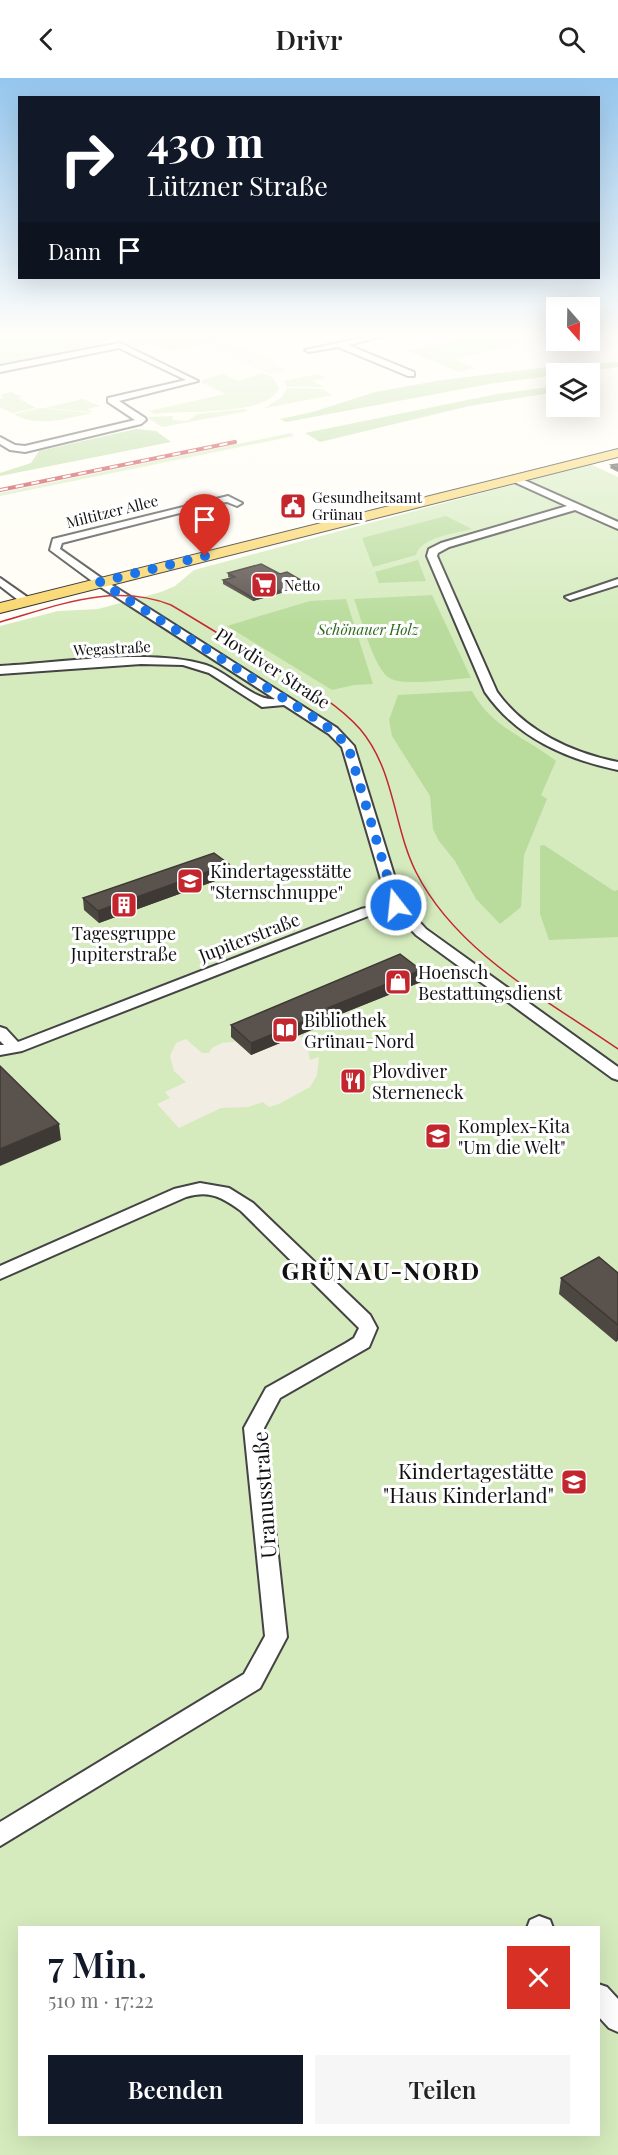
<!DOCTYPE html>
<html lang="de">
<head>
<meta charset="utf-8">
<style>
  :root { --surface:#fff; --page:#f6f6f6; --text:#222; --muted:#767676; --accent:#111827 }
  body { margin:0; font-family:"Playfair Display",serif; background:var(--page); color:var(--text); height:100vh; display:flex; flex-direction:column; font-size:22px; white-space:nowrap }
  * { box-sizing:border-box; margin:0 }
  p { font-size:20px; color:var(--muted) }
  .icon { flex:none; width:33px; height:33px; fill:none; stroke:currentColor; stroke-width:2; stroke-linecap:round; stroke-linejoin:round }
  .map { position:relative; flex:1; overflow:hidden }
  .side { position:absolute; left:18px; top:1848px; width:582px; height:210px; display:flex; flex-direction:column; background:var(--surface); border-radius:0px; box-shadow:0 6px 24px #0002 }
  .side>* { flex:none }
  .hud { position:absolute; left:18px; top:18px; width:582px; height:183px; border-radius:0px; box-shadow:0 6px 24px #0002; background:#111827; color:#fff; overflow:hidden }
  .needle { width:39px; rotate:160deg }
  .buttons { position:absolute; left:546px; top:219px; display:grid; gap:12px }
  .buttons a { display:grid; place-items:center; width:54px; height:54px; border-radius:0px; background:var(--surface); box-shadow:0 6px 24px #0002; font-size:30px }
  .pin { position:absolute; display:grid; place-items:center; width:51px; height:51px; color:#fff; margin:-62px -26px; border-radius:50% 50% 50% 0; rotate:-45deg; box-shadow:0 0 6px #0007 }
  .pin .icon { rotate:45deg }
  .me { position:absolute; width:66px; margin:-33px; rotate:344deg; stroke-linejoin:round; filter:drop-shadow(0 0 4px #0008) }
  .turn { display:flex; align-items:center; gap:21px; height:126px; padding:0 30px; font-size:27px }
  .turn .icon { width:78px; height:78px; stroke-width:2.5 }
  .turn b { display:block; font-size:42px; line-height:51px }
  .then { display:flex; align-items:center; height:57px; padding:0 30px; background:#0003; gap:12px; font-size:22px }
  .round { display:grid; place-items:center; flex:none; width:63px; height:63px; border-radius:0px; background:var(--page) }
  .overview { display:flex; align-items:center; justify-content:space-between; height:102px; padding:0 30px }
  h1 { font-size:36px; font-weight:600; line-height:45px; color:var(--accent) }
  .primary-button { display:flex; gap:12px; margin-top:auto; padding:12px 30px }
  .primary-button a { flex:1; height:69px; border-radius:0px; background:var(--accent); color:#fff; font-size:24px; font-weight:600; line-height:69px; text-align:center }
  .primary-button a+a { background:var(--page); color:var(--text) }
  header { display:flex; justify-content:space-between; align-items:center; height:78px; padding:0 30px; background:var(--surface); font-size:27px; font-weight:600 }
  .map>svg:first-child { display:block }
  .green { fill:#d5ebbd; fill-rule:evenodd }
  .forest { fill:#b9dc9c }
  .plaza { fill:#f1ede2 }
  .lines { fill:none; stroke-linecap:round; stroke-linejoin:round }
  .minor-casing { stroke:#444; stroke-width:4 }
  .primary-casing { stroke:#222; stroke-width:2 }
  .minor { fill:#fff; fill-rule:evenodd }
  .primary { fill:#f9d66b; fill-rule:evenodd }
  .tram { stroke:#c4262e; stroke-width:1.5 }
  .rail-casing { stroke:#c4262e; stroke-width:4 }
  .rail { stroke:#fff; stroke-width:2; stroke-dasharray:8; stroke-linecap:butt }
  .wall { fill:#4d4742 }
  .shaded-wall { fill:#3f3936 }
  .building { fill:#5a524d; stroke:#3f3936; stroke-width:1.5 }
  .route { stroke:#1a73e8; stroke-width:10; stroke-dasharray:0 18 }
  .labels { text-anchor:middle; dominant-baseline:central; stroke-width:6; stroke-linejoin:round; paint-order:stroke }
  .far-poi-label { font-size:15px; fill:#111; stroke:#fff; text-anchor:start }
  .far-street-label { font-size:15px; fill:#111; stroke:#fff }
  .far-park-label { font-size:15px; font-style:italic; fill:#2f6b1f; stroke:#fff }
  .street-label { font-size:18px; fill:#111; stroke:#fff }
  .poi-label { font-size:18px; fill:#111; stroke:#fff; text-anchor:start }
  .near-poi-label { font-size:21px; fill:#111; stroke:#fff; text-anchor:end }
  .near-street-label { font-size:21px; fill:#111; stroke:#fff }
  .district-label { font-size:24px; font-weight:bold; letter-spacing:1.5px; fill:#111; stroke:#fff }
</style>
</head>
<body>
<header><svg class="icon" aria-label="back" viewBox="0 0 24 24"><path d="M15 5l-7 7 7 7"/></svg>Drivr<svg class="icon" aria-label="search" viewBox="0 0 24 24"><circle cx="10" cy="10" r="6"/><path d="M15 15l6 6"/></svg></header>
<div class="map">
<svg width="618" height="2077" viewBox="0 0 618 2077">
  <rect width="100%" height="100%" fill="#fffdf5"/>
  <!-- green -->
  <path class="green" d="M0,258H101L111,262L101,264L104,267L0,289Z
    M133,258H207L219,263L170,273L151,266L133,270L119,263L133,260Z
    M476,258H547L550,259L453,281L475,290L459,294L408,273Z
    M263,295L273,300L279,310C268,339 181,332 155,336L149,333L225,316L201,304L203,302L223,296L238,303Z
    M318,296L325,300L312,303L324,309H287L284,303Z
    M287,310L322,311L333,317L265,330L283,318Z
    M11,314L22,319L9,321L18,320L36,330L12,335L0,329V321L4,320L0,317Z
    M83,321L100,328L88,331L94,334L45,330Z
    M41,330L92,335C65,341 37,350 14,336Z
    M245,331L248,333L162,349L146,339L173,338L172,342L187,343L198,336Z
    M291,355L294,358L0,418V415Z
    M590,386L618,399V2077H0V548L58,533L98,531L161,514L175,508L194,492ZM20,1850H598V2056H20Z"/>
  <!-- forest -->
  <path class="forest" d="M618,284V289L612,290L489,306L286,344L280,341L313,334L375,314L442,302L573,286Z
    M556,308V314L469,328L320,364L305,355L497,316Z
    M136,351L156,353L171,364L0,398V395L31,385L39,373Z
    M446,438L472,451C457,455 420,459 416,477L373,489L362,460Z
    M418,482L426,503L379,505L375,494Z
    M432,517L471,600C452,601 409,608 391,601C374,593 361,539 354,521Z
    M346,521L373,606L354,607L332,612L227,548L310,523Z
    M472,613C491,649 525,659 556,683L541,717L547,721L524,777L521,829L500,846L476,821L455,783L439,763L433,751L430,718L392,658L389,642L398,617Z
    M544,767L614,813L618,812V859L549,862L540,836V768Z"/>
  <!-- plaza -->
  <path class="plaza" d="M225,262L276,284L275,286L288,292L270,296L231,279L236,277L206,266Z
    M298,958L306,962L310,982L319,979L317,997L310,1009L279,1026L269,1029L263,1024L248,1029L221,1030L179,1050L157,1026L170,1020L165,1014L186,1004L174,993L170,978L176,965L186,961L202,975H209L212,970L222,965Z"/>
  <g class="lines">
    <defs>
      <path id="minor" d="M370,258H384L348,267L414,294V298H408L338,269L309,274L305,272Z
        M120,265L198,303L119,323L145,340L146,342L141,346L25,374L10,372L0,366V359L15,367L25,368L135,342L108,324V320L186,302L119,270L0,294V288Z
        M515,398L618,444V451L575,432L449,469L438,475L437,478L497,614C525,653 572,675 618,684V692C565,681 516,659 485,614L427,478L429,471L441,465L567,428L512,403V399Z
        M228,418L242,425L237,428L227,424L219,425L62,465L60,471L104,502L337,650L354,668L403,826L426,851L618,989V1002L612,1000L416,857L393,832L371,837L22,973L0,977V967H4L0,963V949L6,951L18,964L361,831L388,825L342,669L329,656L284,627L262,629L209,595L183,587L141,586L0,596V588C60,585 151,570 206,587C227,594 256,624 275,621L96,506L50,472L53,461Z
        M0,500L30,521V525H22L0,508Z
        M618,501V507L570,522L565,519Z
        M200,1105L229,1110L253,1125L370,1237L377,1250L369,1269L280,1320L264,1350L287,1559L260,1610L0,1768V1744L244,1596L265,1558L244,1350L266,1310L346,1265L354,1260L359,1250L241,1133C222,1119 209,1112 186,1119L0,1201V1188L174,1111Z
        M539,1838L550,1842L553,1850H527L530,1842Z
        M598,1906L607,1909L618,1921V1954L609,1950L598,1938Z"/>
      <path id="primary" d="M618,371V379L0,535V525Z"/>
    </defs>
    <!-- minor casing -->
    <use href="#minor" class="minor-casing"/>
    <!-- primary casing -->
    <use href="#primary" class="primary-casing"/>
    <!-- minor -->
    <use href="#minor" class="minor"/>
    <!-- primary -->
    <use href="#primary" class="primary"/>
    <!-- tram -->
    <path class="tram" d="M0,544C57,528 113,504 171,527C205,547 238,568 272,588C302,606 336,624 360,651C395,692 393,748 416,794C456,874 547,922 618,971"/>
    <defs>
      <path id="rail" d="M0,412L235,364"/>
    </defs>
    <!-- rail casing -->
    <use href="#rail" class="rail-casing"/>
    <!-- rail -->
    <use href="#rail" class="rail"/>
  </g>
  <!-- wall -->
  <path class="wall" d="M618,386V394L610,390L611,387Z
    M228,495L280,496L306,508L253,523L223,506V502L231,500L228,499Z
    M229,786V798L99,845L84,832L83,820Z
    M421,892V904L331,940V944L251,977L231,959V947Z
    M618,1195V1262L616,1264L559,1216L561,1200Z"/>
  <!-- shaded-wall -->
  <path class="shaded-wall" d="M306,505V508L253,523V520Z
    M229,786V798L99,845L98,833Z
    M421,892V904L331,940V944L251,977V965L328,930Z
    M59,1046L61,1062L0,1088V1071Z
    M618,1247V1262L616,1264Z"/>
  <!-- building -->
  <path class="building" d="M618,386V391L611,387Z
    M261,486L280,496L287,494L306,505L253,520L223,502L235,499L228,495Z
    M214,775L229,786L98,833L83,820Z
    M400,876L421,892L328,930L331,932L251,965L231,947Z
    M0,988L59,1046L0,1071Z
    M599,1179L618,1195V1247L561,1200Z"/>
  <!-- sky -->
  <linearGradient id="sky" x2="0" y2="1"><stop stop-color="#95c6ee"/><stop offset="0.47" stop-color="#fffefa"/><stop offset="1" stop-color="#fffefa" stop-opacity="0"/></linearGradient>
  <rect width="618" height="548" fill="url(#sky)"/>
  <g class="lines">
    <!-- route -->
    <path class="route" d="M205,478L100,504L310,637L333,653L348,668L396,827"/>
  </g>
  <!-- icons -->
  <defs>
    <symbol id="civic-square" viewBox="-11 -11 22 22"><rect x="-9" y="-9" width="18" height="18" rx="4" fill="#c4262e" stroke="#fff"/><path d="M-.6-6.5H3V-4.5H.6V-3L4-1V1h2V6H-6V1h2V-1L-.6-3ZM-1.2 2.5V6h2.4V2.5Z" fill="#fff"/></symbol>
    <symbol id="supermarket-square" viewBox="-11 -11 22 22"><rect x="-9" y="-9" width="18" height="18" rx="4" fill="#c4262e" stroke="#fff"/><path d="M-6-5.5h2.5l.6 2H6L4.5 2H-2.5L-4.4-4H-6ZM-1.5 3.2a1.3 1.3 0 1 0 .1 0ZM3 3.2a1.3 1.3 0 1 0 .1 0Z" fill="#fff"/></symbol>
    <symbol id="school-square" viewBox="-11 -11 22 22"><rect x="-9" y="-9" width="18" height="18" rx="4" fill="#c4262e" stroke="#fff"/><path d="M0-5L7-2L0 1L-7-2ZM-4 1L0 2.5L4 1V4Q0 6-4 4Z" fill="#fff"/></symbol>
    <symbol id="building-square" viewBox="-11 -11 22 22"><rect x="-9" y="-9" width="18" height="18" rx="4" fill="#c4262e" stroke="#fff"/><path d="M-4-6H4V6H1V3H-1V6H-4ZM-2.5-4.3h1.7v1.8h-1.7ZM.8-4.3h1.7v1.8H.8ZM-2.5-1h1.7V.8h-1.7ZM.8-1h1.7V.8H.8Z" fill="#fff"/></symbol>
    <symbol id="shop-square" viewBox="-11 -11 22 22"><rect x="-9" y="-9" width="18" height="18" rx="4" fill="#c4262e" stroke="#fff"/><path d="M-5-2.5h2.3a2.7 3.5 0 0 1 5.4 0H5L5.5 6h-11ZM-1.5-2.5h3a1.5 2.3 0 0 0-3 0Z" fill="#fff"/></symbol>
    <symbol id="library-square" viewBox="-11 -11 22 22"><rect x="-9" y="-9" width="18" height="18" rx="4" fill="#c4262e" stroke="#fff"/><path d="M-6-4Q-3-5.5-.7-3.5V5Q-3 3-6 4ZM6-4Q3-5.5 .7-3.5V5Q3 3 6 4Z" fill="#fff"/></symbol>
    <symbol id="restaurant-square" viewBox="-11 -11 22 22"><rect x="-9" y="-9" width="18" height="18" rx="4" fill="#c4262e" stroke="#fff"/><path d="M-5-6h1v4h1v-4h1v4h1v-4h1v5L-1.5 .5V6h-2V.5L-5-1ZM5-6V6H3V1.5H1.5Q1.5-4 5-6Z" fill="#fff"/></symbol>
  </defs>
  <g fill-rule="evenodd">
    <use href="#civic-square" x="278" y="413" width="30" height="30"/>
    <use href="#supermarket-square" x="249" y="492" width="30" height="30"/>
    <use href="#school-square" x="175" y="788" width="30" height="30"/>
    <use href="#building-square" x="109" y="812" width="30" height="30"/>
    <use href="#shop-square" x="383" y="889" width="30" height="30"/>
    <use href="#library-square" x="270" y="937" width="30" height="30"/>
    <use href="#restaurant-square" x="338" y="988" width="30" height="30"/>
    <use href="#school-square" x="423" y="1043" width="30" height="30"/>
    <use href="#school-square" x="559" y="1389" width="30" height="30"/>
  </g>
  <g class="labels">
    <!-- far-poi labels -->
    <g class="far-poi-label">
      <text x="312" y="419">Gesundheitsamt<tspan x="312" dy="17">Grünau</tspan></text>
      <text x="284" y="507">Netto</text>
    </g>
    <!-- far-street labels -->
    <g class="far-street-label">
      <text transform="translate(112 433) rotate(-14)">Miltitzer Allee</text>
      <text transform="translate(112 570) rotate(-3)">Wegastraße</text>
    </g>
    <!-- far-park labels -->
    <g class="far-park-label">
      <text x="368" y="551">Schönauer Holz</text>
    </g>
    <!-- street labels -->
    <g class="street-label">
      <text transform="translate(273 590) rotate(33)">Plovdiver Straße</text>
      <text transform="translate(249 859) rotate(-21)">Jupiterstraße</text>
    </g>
    <!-- poi labels -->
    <g class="poi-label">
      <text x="210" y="793">Kindertagesstätte<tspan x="210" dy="21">"Sternschnuppe"</tspan></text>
      <text x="124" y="855" text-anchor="middle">Tagesgruppe<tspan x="124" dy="21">Jupiterstraße</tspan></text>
      <text x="418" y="894">Hoensch<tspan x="418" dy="21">Bestattungsdienst</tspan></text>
      <text x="304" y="942">Bibliothek<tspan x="304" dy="21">Grünau-Nord</tspan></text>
      <text x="372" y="993">Plovdiver<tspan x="372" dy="21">Sterneneck</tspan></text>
      <text x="458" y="1048">Komplex-Kita<tspan x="458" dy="21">"Um die Welt"</tspan></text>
    </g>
    <!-- near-poi labels -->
    <g class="near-poi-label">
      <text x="554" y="1392">Kindertagestätte<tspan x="554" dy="24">"Haus Kinderland"</tspan></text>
    </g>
    <!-- near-street labels -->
    <g class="near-street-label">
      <text transform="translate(263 1417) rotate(-94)">Uranusstraße</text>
    </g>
    <!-- district labels -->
    <g class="district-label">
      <text x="381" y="1192">GRÜNAU-NORD</text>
    </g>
  </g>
</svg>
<div class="buttons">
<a><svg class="needle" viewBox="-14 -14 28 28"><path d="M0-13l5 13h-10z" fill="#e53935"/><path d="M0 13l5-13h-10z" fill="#767676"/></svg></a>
<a><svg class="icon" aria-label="layers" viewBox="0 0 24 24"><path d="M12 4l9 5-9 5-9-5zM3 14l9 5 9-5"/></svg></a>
</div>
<div class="pin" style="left:205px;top:478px;background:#d93025"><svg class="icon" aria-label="arrive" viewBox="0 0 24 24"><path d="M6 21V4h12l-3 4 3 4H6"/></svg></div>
<svg class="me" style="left:396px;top:827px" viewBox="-20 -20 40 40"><circle r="17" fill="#1a73e8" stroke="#fff" stroke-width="3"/><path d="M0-11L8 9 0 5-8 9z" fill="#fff"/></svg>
<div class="hud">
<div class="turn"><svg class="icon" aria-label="right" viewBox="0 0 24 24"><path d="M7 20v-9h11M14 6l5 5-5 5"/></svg><div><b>430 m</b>Lützner Straße</div></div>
<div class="then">Dann<svg class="icon" aria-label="arrive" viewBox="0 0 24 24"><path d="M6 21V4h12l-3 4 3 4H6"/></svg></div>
</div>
<section class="side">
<div class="overview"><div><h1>7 Min.</h1><p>510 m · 17:22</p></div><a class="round" style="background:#d93025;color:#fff"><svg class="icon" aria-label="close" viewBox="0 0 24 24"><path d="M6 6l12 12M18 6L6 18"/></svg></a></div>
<div class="primary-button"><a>Beenden</a><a>Teilen</a></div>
</section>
</div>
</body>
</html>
